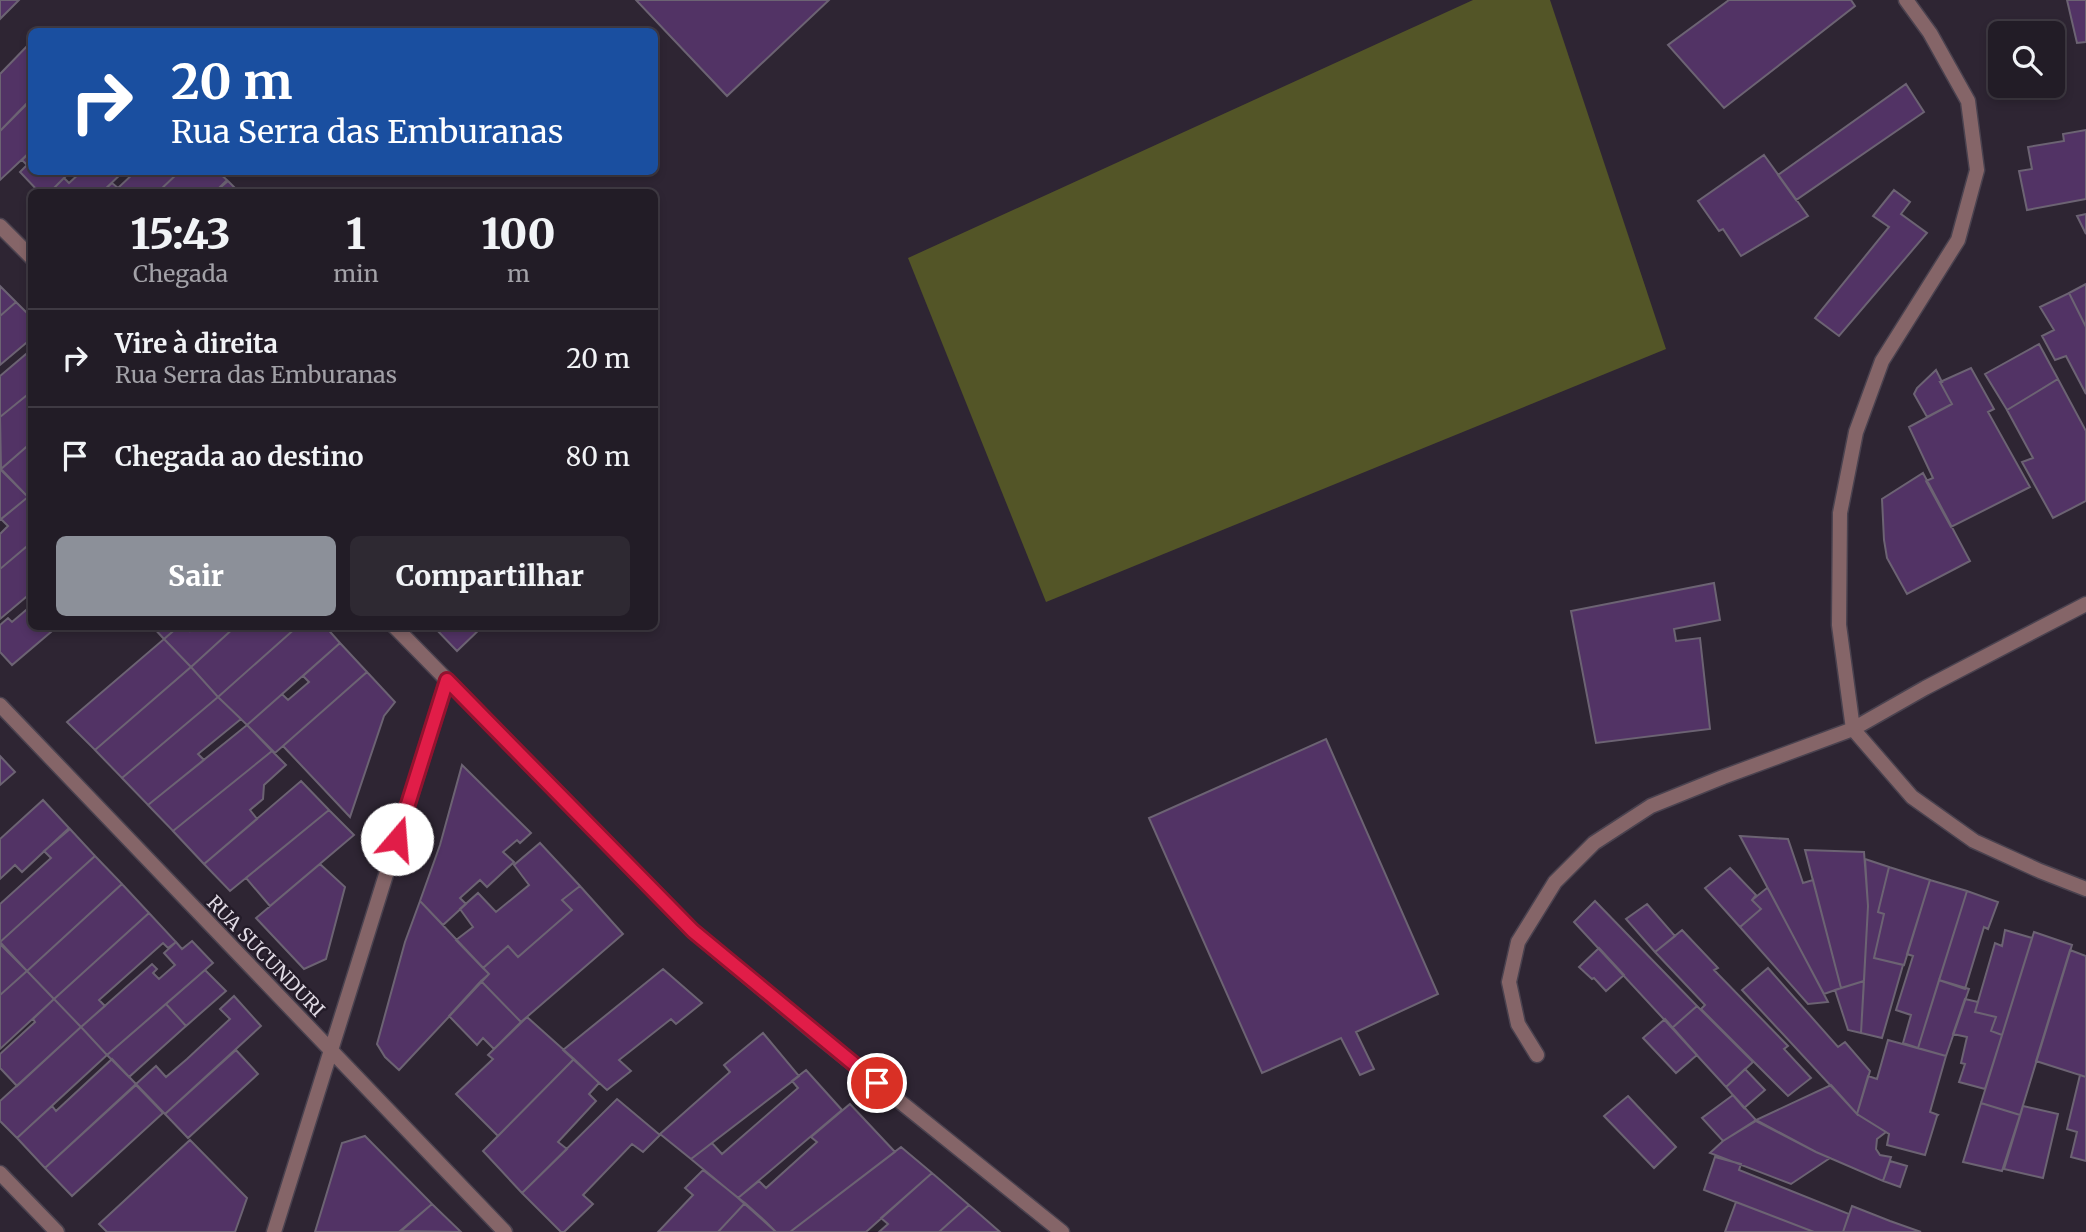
<!DOCTYPE html>
<html lang="pt">
<head>
<meta charset="utf-8">
<style>
  :root { --surface:#221c26; --page:#2e2932; --text:#f1f3f6; --muted:#a2a1a7; --line:#3f3a43; --accent:#8c9099 }
  body { margin:0; font-family:Merriweather,serif; background:var(--page); color:var(--text); height:100vh; display:flex; flex-direction:column; font-size:26px; white-space:nowrap }
  * { box-sizing:border-box; margin:0 }
  p { font-size:23px; color:var(--muted) }
  .icon { flex:none; width:38px; height:38px; fill:none; stroke:currentColor; stroke-width:2; stroke-linecap:round; stroke-linejoin:round }
  .map { position:relative; flex:1; overflow:hidden }
  .sheet { position:absolute; left:28px; top:189px; width:630px; height:441px; display:flex; flex-direction:column; background:var(--surface); border-radius:10px; box-shadow:0 4px 10px #0003,0 0 0 2px var(--line) }
  .sheet>* { flex:none }
  .hud { position:absolute; left:28px; top:28px; width:630px; height:147px; border-radius:10px; box-shadow:0 4px 10px #0003,0 0 0 2px var(--line); background:#1a4fa0; color:#fff; overflow:hidden }
  .controls { position:absolute; left:1988px; top:21px; display:grid; gap:14px }
  .controls a { display:grid; place-items:center; width:77px; height:77px; border-radius:10px; background:var(--surface); box-shadow:0 4px 10px #0003,0 0 0 2px var(--line); font-size:35px }
  .pin { position:absolute; display:grid; place-items:center; width:60px; height:60px; color:#fff; margin:-30px; border:4px solid #fff; border-radius:50%; box-shadow:0 2px 7px #0007 }
  .me { position:absolute; width:77px; margin:-38px; rotate:18deg; stroke-linejoin:round; filter:drop-shadow(0 0 5px #0008) }
  .turn { display:flex; align-items:center; gap:24px; height:147px; padding:0 28px; font-size:32px }
  .turn .icon { width:91px; height:91px; stroke-width:2.5 }
  .turn b { display:block; font-size:49px; line-height:60px }
  .eta { display:flex; justify-content:space-evenly; align-items:center; height:119px; text-align:center }
  .eta b { font-size:42px; font-weight:800; line-height:49px }
  .button { display:flex; gap:14px; margin-top:auto; padding:14px 28px }
  .button a { flex:1; height:80px; border-radius:10px; background:var(--accent); color:#fff; font-size:28px; font-weight:800; line-height:80px; text-align:center }
  .button a+a { background:var(--page); color:var(--text) }
  ul { padding:0; list-style:none }
  li { display:flex; align-items:center; gap:21px; height:98px; padding:0 28px; border-top:2px solid var(--line) }
  li div { flex:1 }
  li b { display:block; font-size:26px }
  li em { font-style:normal }
  .map>svg:first-child { display:block }
  .green { fill:#535527 }
  .building { fill:#523365; stroke:#6c6373; stroke-width:2 }
  .lines { fill:none; stroke-linecap:round; stroke-linejoin:round }
  .street-casing { stroke:#4a424f; stroke-width:17 }
  .street { stroke:#856568; stroke-width:14 }
  .route-casing { stroke:#92132f; stroke-width:18 }
  .route { stroke:#e11d48; stroke-width:12 }
  .labels { text-anchor:middle; dominant-baseline:central; stroke-width:5; stroke-linejoin:round; paint-order:stroke }
  .street-label { font-size:19px; fill:#e0dae4; stroke:#241c29 }
</style>
</head>
<body>
<div class="map">
<svg width="2086" height="1232" viewBox="0 0 2086 1232">
  <rect width="100%" height="100%" fill="#2e2533"/>
  <!-- green -->
  <path class="green" d="M1473,0H1550L1666,349L1046,602L908,258Z"/>
  <!-- building -->
  <path class="building" d="M0,0H19L0,19Z
    M636,0H829L727,96Z
    M1729,0H1851L1855,6L1724,108L1668,45Z
    M2067,0H2086V42L2077,43Z
    M32,41V99L0,131V74Z
    M1906,84L1924,112L1796,200L1778,175Z
    M26,104L32,109V150L0,180V131Z
    M2086,130V199L2027,210L2019,171L2032,169L2028,147L2064,141L2063,134Z
    M32,150V172H70L50,192H39L20,172L27,165L22,160Z
    M1764,155L1808,216L1741,256L1723,229L1719,231L1698,201Z
    M81,172H123L102,192H50L64,178L69,183Z
    M135,172H179L158,192H102L112,183L118,188Z
    M179,172H218L227,180L215,192H158Z
    M228,181L239,192H215Z
    M1894,190L1910,202L1901,214L1927,233L1839,336L1815,318L1889,227L1873,216Z
    M2086,214V234L2077,216Z
    M2086,284V327L2069,293Z
    M0,286L16,302L0,316Z
    M2069,293L2086,327V394L2066,356L2055,360L2042,336L2054,330L2040,307Z
    M16,302L32,318V338L0,365V316Z
    M2039,344L2058,379L2007,410L1985,374Z
    M32,349V391L0,417V376Z
    M1971,368L1994,409L1988,412L2030,487L1951,527L1926,481L1933,478L1909,427L1952,404L1940,382Z
    M1936,370L1942,382H1940L1952,404L1927,417L1914,394L1917,388Z
    M2058,379L2086,431V501L2053,518L2022,462L2033,458L2007,410Z
    M32,391V442L1,469L0,417Z
    M32,442V494L28,497L1,469Z
    M0,469L28,497L0,520Z
    M1923,473L1970,561L1907,594L1887,558L1884,540L1882,499Z
    M28,497L32,500V542L0,569V534L8,526L1,519Z
    M32,542V592L0,619V569Z
    M1714,583L1720,620L1674,629L1676,641L1700,638L1710,729L1596,743L1571,611Z
    M32,605V626H58L12,665L0,652V625L8,618L12,622Z
    M152,626H179L164,639Z
    M179,626H186L190,631L195,626H236L191,667L164,639Z
    M236,626H298L218,697L191,667Z
    M298,626H325L340,643L247,725L218,697Z
    M433,626H483L457,651Z
    M164,639L191,667L95,750L67,722Z
    M340,643L367,672L275,753L247,725L282,694L288,700L309,682L303,676Z
    M191,667L218,697L122,778L95,750Z
    M367,672L395,702L384,716L350,817L283,746Z
    M218,697L241,719L198,754L204,760L148,805L122,778Z
    M247,725L272,751L173,831L148,805Z
    M1326,739L1438,994L1356,1032L1374,1069L1360,1075L1341,1038L1262,1073L1149,818Z
    M272,751L286,765L264,785L263,799L250,810L257,819L204,864L173,831Z
    M0,756L15,772L0,785Z
    M462,765L531,833L520,843L517,840L503,852L514,862L487,887L480,880L460,898L466,904L443,925L420,901L440,845Z
    M301,781L329,810L230,891L204,864Z
    M43,800L69,828L22,872L15,865L0,879V839Z
    M329,810L354,835L270,906L246,878Z
    M70,829L95,856L0,942V904L51,858L44,851Z
    M1740,836L1788,839L1803,883L1813,880L1841,988L1824,994Z
    M540,843L580,886L562,900L572,910L518,957L508,946L483,968L456,940L473,927L460,909L478,893L496,912L529,885L514,865Z
    M1805,850L1864,852L1868,906L1864,981L1841,988Z
    M95,856L122,884L27,971L0,942Z
    M1865,859L1889,867L1878,912L1884,914L1874,958L1903,965L1882,1038L1861,1033L1868,906Z
    M320,864L345,887L326,959L304,969L256,918Z
    M1889,867L1930,880L1904,965L1874,958L1884,914L1878,912Z
    M1730,868L1756,895L1752,900L1761,909L1740,927L1705,888Z
    M1930,880L1967,891L1918,1048L1903,1043L1911,1015L1896,1010L1913,956L1907,954Z
    M122,884L149,913L54,999L27,971Z
    M580,886L623,934L521,1022L481,981L489,974L483,968L508,946L518,957L572,910L562,900Z
    M1767,888L1769,890L1828,1002L1808,1004L1740,927L1761,909L1752,900Z
    M1967,891L1998,902L1988,929L1984,927L1965,989L1939,980Z
    M420,901L489,974L399,1070L385,1057L377,1044L405,942Z
    M1595,901L1697,1006L1672,1028L1574,922Z
    M1647,904L1675,936L1655,952L1626,919Z
    M149,913L176,942L168,948L163,943L99,1000L105,1006L81,1027L54,999Z
    M1682,930L1718,968L1714,970L1788,1046L1784,1049L1811,1078L1788,1096L1701,1009L1705,1005L1655,952Z
    M2005,930L2032,938L2002,1035L1991,1031L1996,1017L1975,1012L1995,943L2002,946Z
    M2034,932L2072,945L2020,1115L1981,1103Z
    M192,941L213,963L107,1055L81,1027L152,964L157,969L153,973L159,979L175,965L164,953L176,942L182,949Z
    M0,944L27,971L0,995Z
    M1599,948L1624,975L1606,991L1594,978L1592,979L1579,967Z
    M2070,950L2086,956V1077L2036,1061Z
    M1768,968L1838,1047L1845,1042L1870,1071L1857,1114L1742,990Z
    M663,969L702,1003L676,1024L671,1019L619,1060L631,1071L607,1090L563,1050Z
    M205,970L226,991L186,1026L166,1004Z
    M27,971L54,999L0,1049V995Z
    M1939,980L1969,989L1946,1056L1918,1048Z
    M481,981L521,1022L494,1049L483,1038L477,1045L449,1016Z
    M1864,981L1861,1033L1848,1030L1835,990Z
    M234,996L261,1026L165,1114L136,1084L156,1066L166,1077L187,1059L230,1019L220,1009Z
    M54,999L81,1027L17,1086L0,1068V1054L35,1022L33,1019Z
    M1965,999L1978,1002L1975,1012L1996,1017L1991,1031L2002,1035L1985,1089L1959,1082L1965,1064L1961,1063L1967,1037L1953,1034Z
    M166,1004L186,1026L129,1077L107,1055Z
    M1697,1006L1753,1062L1726,1087L1672,1028Z
    M527,1017L574,1059L498,1136L456,1094L493,1059L488,1055Z
    M1665,1019L1697,1055L1676,1073L1643,1038Z
    M81,1027L107,1055L17,1138L0,1121V1101Z
    M763,1033L799,1076L691,1159L660,1134L730,1072L724,1065Z
    M1888,1040L1946,1056L1930,1112L1938,1115L1937,1116L1925,1155L1887,1145L1889,1134L1857,1114L1868,1076L1877,1079Z
    M236,1050L258,1074L188,1138L165,1114Z
    M112,1059L136,1084L45,1168L17,1138L52,1106L56,1111Z
    M574,1059L599,1083L589,1094L596,1101L558,1142L567,1149L522,1193L483,1151Z
    M1745,1069L1765,1090L1744,1108L1726,1087Z
    M806,1070L842,1110L738,1198L691,1159L712,1143L722,1154L798,1088L792,1081Z
    M2080,1075L2086,1077V1161L2071,1157L2077,1132L2067,1129Z
    M136,1085L163,1113L72,1196L45,1168Z
    M1831,1085L1857,1114L1886,1132L1877,1139L1876,1149L1880,1155L1891,1157L1883,1181L1816,1152L1756,1120Z
    M1733,1095L1756,1120L1723,1141L1702,1118Z
    M1628,1096L1676,1147L1654,1168L1604,1116Z
    M617,1099L660,1135L643,1152L632,1144L583,1195L593,1204L564,1232H561L522,1193Z
    M1981,1103L2020,1115L2002,1171L1963,1162Z
    M850,1104L895,1152L790,1232H776L738,1198L759,1181L766,1188L817,1142L811,1137Z
    M2023,1106L2058,1114L2043,1178L2004,1169Z
    M1756,1121L1816,1152L1830,1158L1791,1184L1710,1153L1723,1141Z
    M365,1136L432,1204L400,1232H315L342,1143Z
    M190,1140L247,1198L235,1232H107L99,1224Z
    M901,1147L932,1173L866,1232H790Z
    M1715,1157L1741,1164L1739,1170L1849,1214L1843,1232H1814L1704,1190Z
    M1890,1161L1907,1166L1900,1187L1883,1181Z
    M703,1170L745,1203L718,1232H658L693,1195L685,1188Z
    M932,1173L969,1205L939,1232H879L888,1224L881,1218Z
    M1736,1202L1814,1232H1725Z
    M745,1203L766,1222L776,1232H718Z
    M432,1204L461,1232L400,1231Z
    M969,1205L976,1211L1000,1232H939Z
    M1852,1206L1890,1221L1921,1232H1843Z"/>
  <g class="lines">
    <defs>
      <path id="street" d="M0,226L32,258
        M394,626L693,931L816,1034L1062,1232
        M0,705L505,1232
        M1853,729L1839,625L1840,513L1856,432L1882,361L1958,240L1977,170L1968,101L1930,33L1906,0
        M1853,729L1912,797L1974,841L2040,871L2086,889
        M1537,1055L1518,1024L1509,982L1518,942L1555,882L1594,843L1651,806L1723,777L1853,729L1925,688L2086,604
        M0,1173L57,1232
        M274,1232L447,680"/>
    </defs>
    <!-- street casing -->
    <use href="#street" class="street-casing"/>
    <!-- street -->
    <use href="#street" class="street"/>
  </g>
  <g class="lines">
    <defs>
      <path id="route" d="M397,839L447,680L693,931L877,1083"/>
    </defs>
    <!-- route casing -->
    <use href="#route" class="route-casing"/>
    <!-- route -->
    <use href="#route" class="route"/>
  </g>
  <g class="labels">
    <!-- street labels -->
    <g class="street-label">
      <text transform="translate(266 956) rotate(46)">RUA SUCUNDURI</text>
    </g>
  </g>
</svg>
<div class="controls">
<a><svg class="icon" aria-label="search" viewBox="0 0 24 24"><circle cx="10" cy="10" r="6"/><path d="M15 15l6 6"/></svg></a>
</div>
<div class="pin" style="left:877px;top:1083px;background:#d93025"><svg class="icon" aria-label="arrive" viewBox="0 0 24 24"><path d="M6 21V4h12l-3 4 3 4H6"/></svg></div>
<svg class="me" style="left:397px;top:839px" viewBox="-20 -20 40 40"><circle r="19" fill="#fff"/><path d="M0-13L10 11 0 6-10 11z" fill="#e11d48"/></svg>
<div class="hud">
<div class="turn"><svg class="icon" aria-label="right" viewBox="0 0 24 24"><path d="M7 20v-9h11M14 6l5 5-5 5"/></svg><div><b>20 m</b>Rua Serra das Emburanas</div></div>
</div>
<section class="sheet">
<div class="eta">
<div><b>15:43</b><p>Chegada</p></div>
<div><b>1</b><p>min</p></div>
<div><b>100</b><p>m</p></div>
</div>
<ul>
<li><svg class="icon" aria-label="right" viewBox="0 0 24 24"><path d="M7 20v-9h11M14 6l5 5-5 5"/></svg><div><b>Vire à direita</b><p>Rua Serra das Emburanas</p></div><em>20 m</em></li>
<li><svg class="icon" aria-label="arrive" viewBox="0 0 24 24"><path d="M6 21V4h12l-3 4 3 4H6"/></svg><div><b>Chegada ao destino</b></div><em>80 m</em></li>
</ul>
<div class="button"><a>Sair</a><a>Compartilhar</a></div>
</section>
</div>
</body>
</html>
